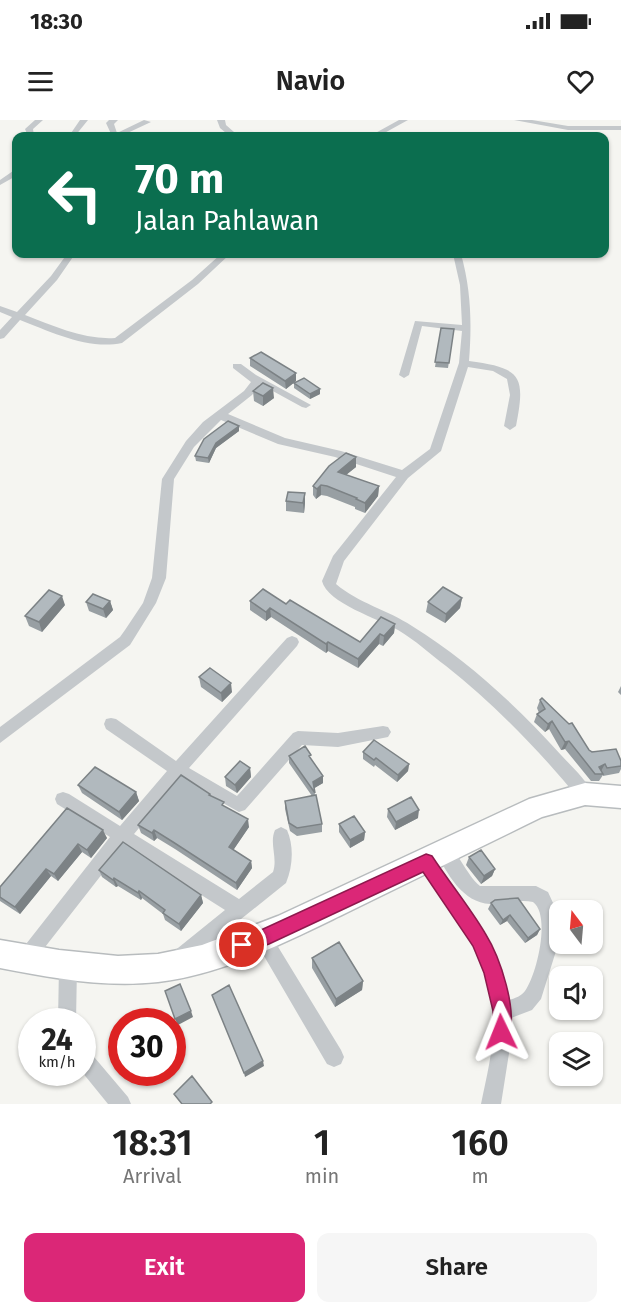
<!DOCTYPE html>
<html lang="en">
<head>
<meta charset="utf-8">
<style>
  :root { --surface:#fff; --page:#f6f6f6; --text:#222; --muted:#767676; --accent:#db2777 }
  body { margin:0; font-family:"Fira Sans",sans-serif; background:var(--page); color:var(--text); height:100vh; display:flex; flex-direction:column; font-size:22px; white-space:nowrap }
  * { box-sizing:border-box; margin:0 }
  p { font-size:20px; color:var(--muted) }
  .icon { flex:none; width:33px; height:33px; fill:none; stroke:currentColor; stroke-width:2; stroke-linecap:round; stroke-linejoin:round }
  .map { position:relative; height:984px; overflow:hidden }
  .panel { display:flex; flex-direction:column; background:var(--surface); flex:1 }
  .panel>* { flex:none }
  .banner { position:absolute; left:12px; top:12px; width:597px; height:126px; border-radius:12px; box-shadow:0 2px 4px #0004; background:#0b6e4f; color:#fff; overflow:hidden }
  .needle { width:39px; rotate:344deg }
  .tools { position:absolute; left:549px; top:780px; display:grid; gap:12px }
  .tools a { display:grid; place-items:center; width:54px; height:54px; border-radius:12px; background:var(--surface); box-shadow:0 2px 4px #0004; font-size:30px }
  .speed { position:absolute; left:18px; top:888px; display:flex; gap:12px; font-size:30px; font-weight:700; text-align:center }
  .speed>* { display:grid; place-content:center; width:78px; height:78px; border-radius:50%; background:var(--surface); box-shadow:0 2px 4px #0004; line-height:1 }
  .speed small { font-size:15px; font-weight:400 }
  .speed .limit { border:9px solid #d22; background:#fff; color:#111 }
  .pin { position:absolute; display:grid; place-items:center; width:51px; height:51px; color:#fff; margin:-26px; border:3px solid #fff; border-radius:50%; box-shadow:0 2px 6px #0007 }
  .me { position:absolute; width:66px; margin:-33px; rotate:358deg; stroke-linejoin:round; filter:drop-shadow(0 0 4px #0008) }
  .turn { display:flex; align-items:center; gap:21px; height:126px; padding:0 24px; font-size:27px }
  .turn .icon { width:78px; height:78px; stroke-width:2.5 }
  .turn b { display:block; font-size:42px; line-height:51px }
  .eta { display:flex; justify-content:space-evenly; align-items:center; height:102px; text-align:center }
  .eta b { font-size:36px; font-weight:600; line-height:42px }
  .action { display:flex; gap:12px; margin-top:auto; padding:12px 24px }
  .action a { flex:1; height:69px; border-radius:12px; background:var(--accent); color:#fff; font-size:24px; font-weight:600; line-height:69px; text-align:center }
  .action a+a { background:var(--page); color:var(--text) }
  .status { display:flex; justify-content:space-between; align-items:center; height:42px; padding:0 30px; background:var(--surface); direction:ltr }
  .status svg { height:16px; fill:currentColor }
  header { display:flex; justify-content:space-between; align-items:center; height:78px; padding:0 24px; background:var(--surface); font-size:27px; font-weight:600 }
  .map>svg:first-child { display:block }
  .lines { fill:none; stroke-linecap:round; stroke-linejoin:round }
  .highway-casing { stroke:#b8bcbe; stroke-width:3 }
  .minor { fill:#c4c8cb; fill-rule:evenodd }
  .highway { fill:#fff; fill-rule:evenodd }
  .wall { fill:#989fa3 }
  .shaded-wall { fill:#7c8285 }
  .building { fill:#b1b9be; stroke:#7c8285; stroke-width:1.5 }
  .route { fill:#db2777; stroke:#8e194d; stroke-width:1.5 }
</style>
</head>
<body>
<div class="status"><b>18:30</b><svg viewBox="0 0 49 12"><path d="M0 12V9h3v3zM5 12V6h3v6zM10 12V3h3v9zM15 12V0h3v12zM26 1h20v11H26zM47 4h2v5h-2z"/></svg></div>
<header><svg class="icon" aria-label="menu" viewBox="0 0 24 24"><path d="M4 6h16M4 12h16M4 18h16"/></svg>Navio<svg class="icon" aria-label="heart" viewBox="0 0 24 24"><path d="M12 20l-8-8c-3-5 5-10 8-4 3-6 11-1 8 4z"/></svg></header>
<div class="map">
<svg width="621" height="984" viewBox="0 0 621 984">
  <rect width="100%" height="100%" fill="#f5f5f1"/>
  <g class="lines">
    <defs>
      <path id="highway" d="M585,663L621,666V688L585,685L542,697C477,729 411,761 346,793C286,822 224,854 158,862C105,868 52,858 0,848V820L59,830L118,836L158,834L202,825L278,796L529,679Z"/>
    </defs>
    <!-- highway casing -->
    <use href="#highway" class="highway-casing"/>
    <!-- minor -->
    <path class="minor" d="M35,0H43L33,9L34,16H28L25,9Z
      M80,0H88L75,16H69Z
      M109,0H118L114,4L117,13L144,0L151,2L121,16H112L106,3Z
      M217,0H225L226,5L234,12L232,16H226V13L220,8Z
      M399,0H408L379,16H370Z
      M514,0H532L568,6H621V10H568Z
      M13,51H16V56L0,65V60Z
      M67,134H75L57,160L25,195C54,206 84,220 115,218L192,160L221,134H230L198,164L122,223C88,230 51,212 20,200L4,218L0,219V210L12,197L0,192V186L17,192L51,156Z
      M453,134H461C471,170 472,203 469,241C521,248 526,255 516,306L510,310L504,306L510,275L507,259L493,251L468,247L441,331L408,358L344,441L336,464C358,483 388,490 412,506C467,540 518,587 561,635C572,647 586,659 593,674L591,679L585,681L579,679C539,630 495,585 446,546C430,534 415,520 398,510C379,499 327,483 322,461L333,436L396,357L335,337L278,324L221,300L194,327L174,359L166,458L156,483L130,525L0,623V607L120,517L125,510L143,483L152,458L162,359L186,321L203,302L244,271L251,262L233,248V244H241L256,255L311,285L306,288L302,287L260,264L252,275L228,294L285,318L341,331L402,350L430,329L459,243L462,211L422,206L409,255L404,258L399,255L415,201L462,205L460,165Z
      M292,516L297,518L299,522L297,526L189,648L237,676L293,613L298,611L338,613L383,606L388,607L391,612L388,617L338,627L302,625L245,690L239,692L180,659L134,714L239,779L273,752C278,738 269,723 275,710L281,707L287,710C294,726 293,746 286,763L185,844L179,847L173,844L170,838L173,832L225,790L124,726L31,845L25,848L19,845L16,839L19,833L110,717L57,684L55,679L57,674L63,672L69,674L120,706L167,651L106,609L104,604L106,599L111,598L116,599L176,641L287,518Z
      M444,723C458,729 466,755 480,766H536L548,772L559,796L556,831L541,879L532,890L511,898L510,927L501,984H481C487,955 495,924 493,893C489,838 451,792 420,748L418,742L420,736L426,734L432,736C463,779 501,826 509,880C516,878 521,876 525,871C537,854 551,795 533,782C519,779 505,784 490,784C463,783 446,753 436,731L438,725Z
      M263,809L269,812L341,930L344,937L341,944L334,947L327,944L257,824L254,818L257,812Z
      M68,837L74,840L77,846L76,902H58L59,846L62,840Z
      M82,929L89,931L128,977L131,984H108L82,952Z"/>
    <!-- highway -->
    <use href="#highway" class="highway"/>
  </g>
  <!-- wall -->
  <path class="wall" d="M441,208L454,209L448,248L435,247Z
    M250,238L296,253V261L286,269L250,246Z
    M294,263L320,269V274L310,279L294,268Z
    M253,271L274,278L263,286L254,281Z
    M239,306V311L216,328L209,343L196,341L195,336Z
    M356,337V347L346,355L379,366L378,376L365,393L355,389V387L327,376L321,375L316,379L313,375V366Z
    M286,381L305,383L304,393L286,391Z
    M462,478L460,488L445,503L426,492L428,482Z
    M110,481L113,490L106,498L89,491L86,482Z
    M250,481L286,484L360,522L395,504L394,513L383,526L379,524L358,548L328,531L326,533L271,497L266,501L250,490Z
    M65,485L42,512L29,506L25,496Z
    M199,557L232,572L222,582L201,567Z
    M621,566V575L618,572Z
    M540,580L589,630L621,641V649L619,653L603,656V655L599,661H591L565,629L561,630L549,609L545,612L534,602L537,594L539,593L537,588Z
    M363,632L409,644L408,651L397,662L375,645L374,647L363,639Z
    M289,636L311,639L323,656V663L314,668L315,676L322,704V712L297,716L290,711L285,689V681L312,676L289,643Z
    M250,648L251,657L237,673L226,666L225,657Z
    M78,665L136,672L139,681L122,700L82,673Z
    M210,674L211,676L249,707L233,730L251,741L252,748L237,770L175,729L157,718L154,721L141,713L138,705Z
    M67,688L107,718L91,738L82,732L58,761L51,756L20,794L0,781V767Z
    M388,689L418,698L395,710L387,697Z
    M339,704L365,712L364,720L350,728L339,712Z
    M469,737L495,749L492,756L481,764L466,745Z
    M99,750L201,775L203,783L181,811L165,800L163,794L142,778L141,780L118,766L116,767L102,757Z
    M491,783L540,809L537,815L525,823L507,801L500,805L488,789Z
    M312,838L363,861L362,870L335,887L312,848Z"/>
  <!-- shaded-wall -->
  <path class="shaded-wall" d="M296,253V261L286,269L285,261Z
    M273,268L274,278L263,286V276Z
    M320,269V274L310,279V274Z
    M239,306V311L216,328L209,343L208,338L216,323Z
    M356,337V347L337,362L338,352Z
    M321,365V375L316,379L317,369Z
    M379,366L378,376L365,393V383Z
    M305,373V383L304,393L303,383Z
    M62,476L65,485L42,512L39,502Z
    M462,478L460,488L445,503L446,494Z
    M110,481L113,490L106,498L103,489Z
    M270,488L271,497L266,501V492Z
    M395,504L394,513L383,526L384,516Z
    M380,514L379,524L358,548V539Z
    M328,522V531L326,533V524Z
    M231,563L232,572L222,582L221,573Z
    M552,601L549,609L545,612L548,604Z
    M569,621L565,629L561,630L565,622Z
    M409,644L408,651L397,662L398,655Z
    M605,644L601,651L595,654L599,647Z
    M250,648L251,657L237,673L235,665Z
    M323,656V663L313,669V662Z
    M136,672L139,681L122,700L119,692Z
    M419,690L418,698L395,710L396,702Z
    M248,699L249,707L230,735L229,727Z
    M103,710L107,718L91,738L87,730Z
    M154,710L157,718L154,721L152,713Z
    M365,712L364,720L350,728V720Z
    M78,724L82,732L58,761L54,754Z
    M251,741L252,748L237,770L236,763Z
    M46,749L51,756L20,794L15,787Z
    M495,749L492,756L481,764L484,756Z
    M114,758L118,766L116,767L113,760Z
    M139,771L142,778L141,780L138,773Z
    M201,775L203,783L181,811L179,804Z
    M510,795L507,801L500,805L503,800Z
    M540,809L537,815L525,823L528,818Z
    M363,861L362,870L335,887L336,879Z
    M191,891L193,897L178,905L175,899Z
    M263,941L264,946L245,957L244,953Z"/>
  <!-- building -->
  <path class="building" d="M441,208L454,209L449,243L435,242Z
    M261,232L296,253L285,261L250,238Z
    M304,258L320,269L310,274L294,263Z
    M263,263L273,268L263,276L253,271Z
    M228,301L239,306L216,323L208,338L195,336L204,319Z
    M346,333L356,337L338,352L379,366L365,383L356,379L357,378L327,366L321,365L317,369L313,366L329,346Z
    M288,372L305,373L303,383L286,381Z
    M443,467L462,478L446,494L428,482Z
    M263,469L286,484L290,480L360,522L381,497L395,504L384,516L380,514L358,539L328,522L326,524L270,488L266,492L250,481Z
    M49,470L62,476L39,502L25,496Z
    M93,474L110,481L103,489L86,482Z
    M210,548L231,563L221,573L199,557Z
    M542,578L569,604L572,603L589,630L592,632L616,629L621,641V646L607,648L605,644L599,647L603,654H595L569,621L565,622L552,601L548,604L537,594L545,589L540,580Z
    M374,620L409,644L398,655L376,638L374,640L363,632Z
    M305,626L311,635L309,636L323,656L313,662L315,673L289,636Z
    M240,641L250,648L235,665L225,657Z
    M95,647L136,672L119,692L78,665Z
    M181,655L210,674L209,675L224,682L222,685L248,699L229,727L251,741L236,763L173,722L154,710L152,713L138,705Z
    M316,675L322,704L297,708L289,703L285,681Z
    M411,677L419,690L396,702L388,689Z
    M67,688L103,710L87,730L78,724L54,754L46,749L15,787L0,777V767Z
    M354,696L365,712L350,720L339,704Z
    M123,722L201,775L179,804L163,793L165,790L139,771L138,773L114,758L113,760L99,750Z
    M481,730L495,749L484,756L469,737Z
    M518,778L540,809L528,818L510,795L503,800L491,783L495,780Z
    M339,822L363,861L336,879L312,838Z
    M180,864L191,891L175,899L165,871Z
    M229,865L263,941L244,953L212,875Z
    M192,956L212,982L210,984H182L174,974Z"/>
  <!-- route -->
  <path class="route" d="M426,734L432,736C449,762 469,786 485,813C500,837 519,892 508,919L501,922L494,919L492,912L493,891L484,853L473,826L423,752L269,824L242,834L236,831L233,825L236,818L261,810Z"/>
</svg>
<div class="tools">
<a><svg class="needle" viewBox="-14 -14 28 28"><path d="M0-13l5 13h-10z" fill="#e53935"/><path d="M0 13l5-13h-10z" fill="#767676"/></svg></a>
<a><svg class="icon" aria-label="sound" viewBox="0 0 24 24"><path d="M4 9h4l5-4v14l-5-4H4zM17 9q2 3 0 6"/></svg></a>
<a><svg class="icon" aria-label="layers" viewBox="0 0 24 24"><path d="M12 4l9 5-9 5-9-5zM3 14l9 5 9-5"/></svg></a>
</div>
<div class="speed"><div>24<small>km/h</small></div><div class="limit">30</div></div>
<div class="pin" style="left:242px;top:825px;background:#d93025"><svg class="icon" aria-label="arrive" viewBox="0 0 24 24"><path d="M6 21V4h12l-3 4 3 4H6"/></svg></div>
<svg class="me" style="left:501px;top:912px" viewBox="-20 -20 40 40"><path d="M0-17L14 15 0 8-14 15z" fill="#db2777" stroke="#fff" stroke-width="4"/></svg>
<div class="banner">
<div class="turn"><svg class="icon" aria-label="left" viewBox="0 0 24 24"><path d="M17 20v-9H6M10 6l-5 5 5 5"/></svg><div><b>70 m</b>Jalan Pahlawan</div></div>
</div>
</div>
<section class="panel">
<div class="eta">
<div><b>18:31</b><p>Arrival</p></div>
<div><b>1</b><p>min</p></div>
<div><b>160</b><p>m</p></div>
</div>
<div class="action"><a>Exit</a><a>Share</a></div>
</section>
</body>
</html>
